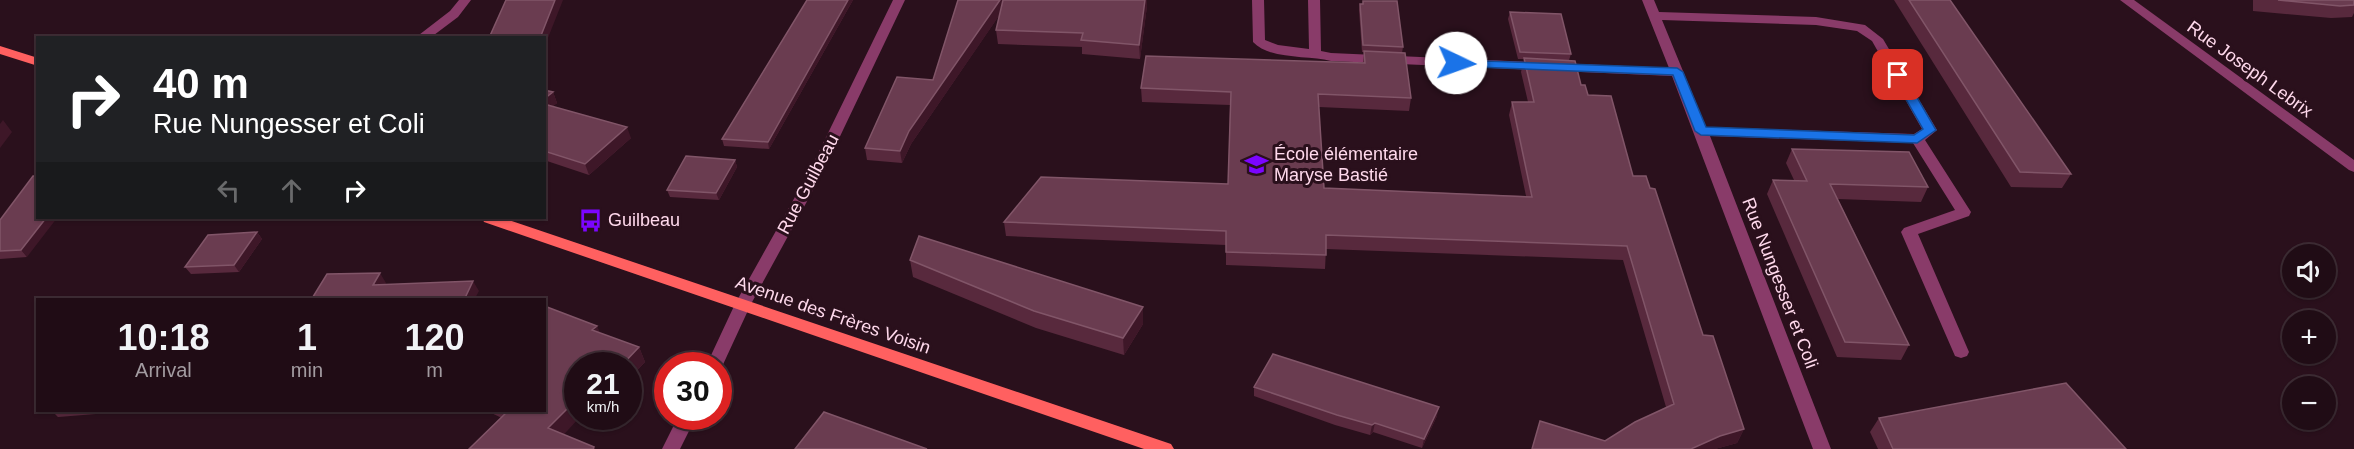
<!DOCTYPE html>
<html lang="en">
<head>
<meta charset="utf-8">
<style>
  :root { --surface:#200c15; --page:#2d1a22; --text:#f1f3f6; --muted:#a29ba0; --line:#3d2c34 }
  body { margin:0; font-family:Helvetica,sans-serif; background:var(--page); color:var(--text); height:100vh; display:flex; flex-direction:column; font-size:22px; white-space:nowrap }
  * { box-sizing:border-box; margin:0 }
  p { font-size:20px; color:var(--muted) }
  .icon { flex:none; width:33px; height:33px; fill:none; stroke:currentColor; stroke-width:2; stroke-linecap:round; stroke-linejoin:round }
  .map { position:relative; flex:1; overflow:hidden }
  .sheet { position:absolute; left:36px; top:298px; width:510px; height:114px; display:flex; flex-direction:column; background:var(--surface); border-radius:0px; box-shadow:0 2px 4px #0004,0 0 0 2px var(--line) }
  .sheet>* { flex:none }
  .top-card { position:absolute; left:36px; top:36px; width:510px; height:183px; border-radius:0px; box-shadow:0 2px 4px #0004,0 0 0 2px var(--line); background:#202124; color:#fff; overflow:hidden }
  .tools { position:absolute; left:2282px; top:244px; display:grid; gap:12px }
  .tools a { display:grid; place-items:center; width:54px; height:54px; border-radius:50%; background:var(--surface); box-shadow:0 2px 4px #0004,0 0 0 2px var(--line); font-size:30px }
  .speed { position:absolute; left:564px; top:352px; display:flex; gap:12px; font-size:30px; font-weight:700; text-align:center }
  .speed>* { display:grid; place-content:center; width:78px; height:78px; border-radius:50%; background:var(--surface); box-shadow:0 2px 4px #0004,0 0 0 2px var(--line); line-height:1 }
  .speed small { font-size:15px; font-weight:400 }
  .speed .limit { border:9px solid #d22; background:#fff; color:#111 }
  .pin { position:absolute; display:grid; place-items:center; width:51px; height:51px; color:#fff; margin:-26px; border-radius:12px; box-shadow:0 3px 9px #0006 }
  .me { position:absolute; width:66px; margin:-33px; rotate:93deg; stroke-linejoin:round; filter:drop-shadow(0 0 4px #0008) }
  .turn { display:flex; align-items:center; gap:21px; height:126px; padding:0 18px; font-size:27px }
  .turn .icon { width:78px; height:78px; stroke-width:2.5 }
  .turn b { display:block; font-size:42px; line-height:51px }
  .lanes { display:flex; align-items:center; height:57px; padding:0 18px; background:#0003; justify-content:center; gap:30px; direction:ltr }
  .lanes .off { opacity:.35 }
  .eta { display:flex; justify-content:space-evenly; align-items:center; height:102px; text-align:center }
  .eta b { font-size:36px; font-weight:800; line-height:42px }
  .map>svg:first-child { display:block }
  .lines { fill:none; stroke-linecap:round; stroke-linejoin:round }
  .minor { fill:#893b69; fill-rule:evenodd }
  .major { fill:#ff6060; fill-rule:evenodd }
  .wall { fill:#58293d }
  .shaded-wall { fill:#3e1728 }
  .building { fill:#6a3c50; stroke:#815568; stroke-width:1.5 }
  .route { fill:#1a73e8; stroke:#114b97; stroke-width:1.5 }
  .labels { text-anchor:middle; dominant-baseline:central; stroke-width:6; stroke-linejoin:round; paint-order:stroke }
  .street-label { font-size:18px; fill:#ffd9ec; stroke:#2a101c }
  .poi-label { font-size:18px; fill:#ffd9ec; stroke:#2a101c; text-anchor:start }
</style>
</head>
<body>
<div class="map">
<svg width="2354" height="449" viewBox="0 0 2354 449">
  <rect width="100%" height="100%" fill="#2a101c"/>
  <g class="lines">
    <!-- minor -->
    <path class="minor" d="M459,0H471L458,17L430,38H415L450,11Z
      M893,0H905L823,172L751,304L720,371L718,366H706L735,304L809,172Z
      M1252,0H1264L1265,40L1278,45L1309,49L1308,0H1320L1321,51L1331,53L1669,68L1642,0H1654L1659,12L1816,17L1865,25L1883,39L1937,130L1925,140L1971,212L1969,216L1918,234L1969,352L1967,356L1961,358L1955,356L1901,232L1904,228L1955,210L1913,143L1710,136L1831,449H1813L1672,76L1331,61C1308,55 1270,60 1253,42ZM1662,20L1816,25L1857,31L1872,41L1922,129L1914,134L1706,127Z
      M2120,0H2134L2354,160V172L2349,170Z
      M678,417H696L680,449H662Z"/>
    <!-- major -->
    <path class="major" d="M0,46L38,58V66L0,54Z
      M482,218H503L1171,444L1174,449H1144L484,222Z"/>
  </g>
  <!-- wall -->
  <path class="wall" d="M807,0H853L769,149L724,146L722,139Z
    M958,0H1002V4L1003,0H1147V6L1140,59L1082,54V47L998,44L996,30L1000,14L911,144L902,163L867,160L865,148L933,80Z
    M1894,0H1950L2071,174L2062,188L2011,187Z
    M2253,0H2354V13L2352,17L2331,18L2253,11Z
    M1360,4L1403,47L1402,53L1411,98L1409,111L1319,107L1324,188L1526,196L1509,115L1512,102H1528L1521,72L1524,59H1518L1508,19L1510,12L1571,54L1569,60L1581,85L1633,176L1744,429L1737,443L1715,449H1532L1540,421L1605,441L1666,407L1623,260L1326,249L1325,269L1226,265V245L1006,236L1004,222L1228,184L1230,105L1142,102L1141,88L1363,63L1364,52H1362L1359,10Z
    M544,90L553,92L557,103L553,106L631,138L589,175L544,160Z
    M1792,149L1928,187L1921,202L1838,199L1909,345L1901,360L1837,357L1767,194L1773,180H1794L1786,163Z
    M735,160L737,167L719,200L670,197L667,190Z
    M0,220L27,257L0,259Z
    M257,232L262,239L239,272L191,274L185,267Z
    M910,260L1143,324L1124,355L1036,328L913,277Z
    M600,333L639,347L645,362L628,380V366H578L563,434L594,447L595,449H469L502,418L487,411H544Z
    M1254,387L1437,416L1422,448L1373,432L1370,435L1335,425L1254,396Z
    M52,411H134L58,417Z
    M1879,418L2126,449H1878L1870,432Z"/>
  <!-- shaded-wall -->
  <path class="shaded-wall" d="M555,0H563L544,48V38H540Z
    M848,0H853L769,149L768,142Z
    M1000,0H1002L1003,10L911,144L902,163L900,151L909,131Z
    M1145,0H1147V6L1140,59L1139,45Z
    M553,92L557,103L545,113L544,99Z
    M3,120L12,132L0,148V124Z
    M627,127L631,138L589,175L585,164Z
    M735,160L737,167L719,200L716,193Z
    M46,218H57L27,257L21,250Z
    M257,232L262,239L239,272L234,265Z
    M380,273L386,283L379,295L373,285Z
    M473,281L479,291L474,300H464Z
    M1143,307V324L1124,355L1123,338Z
    M597,326L604,341L592,330Z
    M639,347L645,362L628,380V366H621Z
    M578,398V417H580L556,443L548,428Z
    M1439,407L1437,416L1422,448L1424,439Z
    M1375,423L1373,432L1370,435L1372,425Z
    M1744,429L1737,443L1715,449H1691L1720,436Z"/>
  <!-- building -->
  <path class="building" d="M506,0H555L540,38H489Z
    M807,0H848L768,142L722,139Z
    M958,0H1000L909,131L900,151L865,148L897,77L933,80Z
    M1003,0H1145L1139,45L1081,40L1083,33L996,30Z
    M1909,0H1950L2071,174L2020,172Z
    M2278,0H2354V5L2340,6Z
    M1363,1H1397L1403,47L1363,45L1360,4H1363Z
    M1510,12L1561,14L1571,54L1520,52Z
    M1364,51L1405,53L1411,98L1318,94L1324,188L1532,197L1512,102H1534L1524,58L1575,61L1581,85H1585L1588,95L1611,96L1633,176H1646L1650,188L1655,189L1703,335L1713,336L1744,429L1720,436L1691,449H1532L1540,421L1605,441L1635,422L1674,404L1627,246L1326,235V255L1226,252V231L1004,222L1041,177L1228,184L1231,92L1141,88L1146,56L1365,63Z
    M544,90L553,92L544,99Z
    M544,104L627,127L585,164L544,151Z
    M1792,149L1909,152L1928,187L1830,184L1909,345L1845,342L1773,180L1807,181Z
    M686,156L735,160L716,193L667,190Z
    M33,176H38V218H46L21,250L0,251V220Z
    M257,232L234,265L185,267L208,235Z
    M919,236L1143,307L1123,338L1034,311L910,260Z
    M380,273L373,285L473,281L464,300H311L327,274Z
    M547,307L597,326L592,330L639,347L621,366H578V398L548,428L594,447L593,449H469L508,411H544V309Z
    M1273,354L1439,407L1424,439L1375,423L1372,425L1337,415L1254,387Z
    M2066,383L2126,449H1893L1879,418Z
    M824,412L927,449H795Z"/>
  <!-- route -->
  <path class="route" d="M1456,60L1677,68L1683,72L1706,127L1914,135L1923,129L1892,75L1898,72L1904,75L1936,130L1917,143L1701,135L1695,131L1673,75L1451,66L1450,63Z"/>
  <!-- icons -->
  <defs>
    <symbol id="school-bare" viewBox="-9 -9 18 18"><path d="M0-5L7-2L0 1L-7-2ZM-4 1L0 2.5L4 1V4Q0 6-4 4Z" fill="#7c05ff" stroke="#2a101c" stroke-width="2.5" paint-order="stroke"/></symbol>
    <symbol id="bus-bare" viewBox="-9 -9 18 18"><path d="M-5-6H5V4H4V6H2V4H-2V6H-4V4H-5ZM-3.5-4V0h7V-4ZM-3.5 1.2v1.5H-2V1.2ZM2 1.2v1.5H3.5V1.2Z" fill="#7c05ff" stroke="#2a101c" stroke-width="2.5" paint-order="stroke"/></symbol>
  </defs>
  <g fill-rule="evenodd">
    <use href="#school-bare" x="1240" y="148" width="33" height="33"/>
    <use href="#bus-bare" x="574" y="204" width="33" height="33"/>
  </g>
  <g class="labels">
    <!-- street labels -->
    <g class="street-label">
      <text transform="translate(2250 69) rotate(36)">Rue Joseph Lebrix</text>
      <text transform="translate(808 184) rotate(-62)">Rue Guilbeau</text>
      <text transform="translate(1780 283) rotate(69)">Rue Nungesser et Coli</text>
      <text transform="translate(833 315) rotate(19)">Avenue des Frères Voisin</text>
    </g>
    <!-- poi labels -->
    <g class="poi-label">
      <text x="1274" y="154">École élémentaire<tspan x="1274" dy="21">Maryse Bastié</tspan></text>
      <text x="608" y="220">Guilbeau</text>
    </g>
  </g>
</svg>
<div class="tools">
<a><svg class="icon" aria-label="sound" viewBox="0 0 24 24"><path d="M4 9h4l5-4v14l-5-4H4zM17 9q2 3 0 6"/></svg></a>
<a>+</a>
<a>−</a>
</div>
<div class="speed"><div>21<small>km/h</small></div><div class="limit">30</div></div>
<div class="pin" style="left:1898px;top:75px;background:#d93025"><svg class="icon" aria-label="arrive" viewBox="0 0 24 24"><path d="M6 21V4h12l-3 4 3 4H6"/></svg></div>
<svg class="me" style="left:1456px;top:63px" viewBox="-20 -20 40 40"><circle r="19" fill="#fff"/><path d="M0-13L10 11 0 6-10 11z" fill="#1a73e8"/></svg>
<div class="top-card">
<div class="turn"><svg class="icon" aria-label="right" viewBox="0 0 24 24"><path d="M7 20v-9h11M14 6l5 5-5 5"/></svg><div><b>40 m</b>Rue Nungesser et Coli</div></div>
<div class="lanes"><svg class="icon off" aria-label="left" viewBox="0 0 24 24"><path d="M17 20v-9H6M10 6l-5 5 5 5"/></svg><svg class="icon off" aria-label="ahead" viewBox="0 0 24 24"><path d="M12 20V5M6 11l6-6 6 6"/></svg><svg class="icon" aria-label="right" viewBox="0 0 24 24"><path d="M7 20v-9h11M14 6l5 5-5 5"/></svg></div>
</div>
<section class="sheet">
<div class="eta">
<div><b>10:18</b><p>Arrival</p></div>
<div><b>1</b><p>min</p></div>
<div><b>120</b><p>m</p></div>
</div>
</section>
</div>
</body>
</html>
